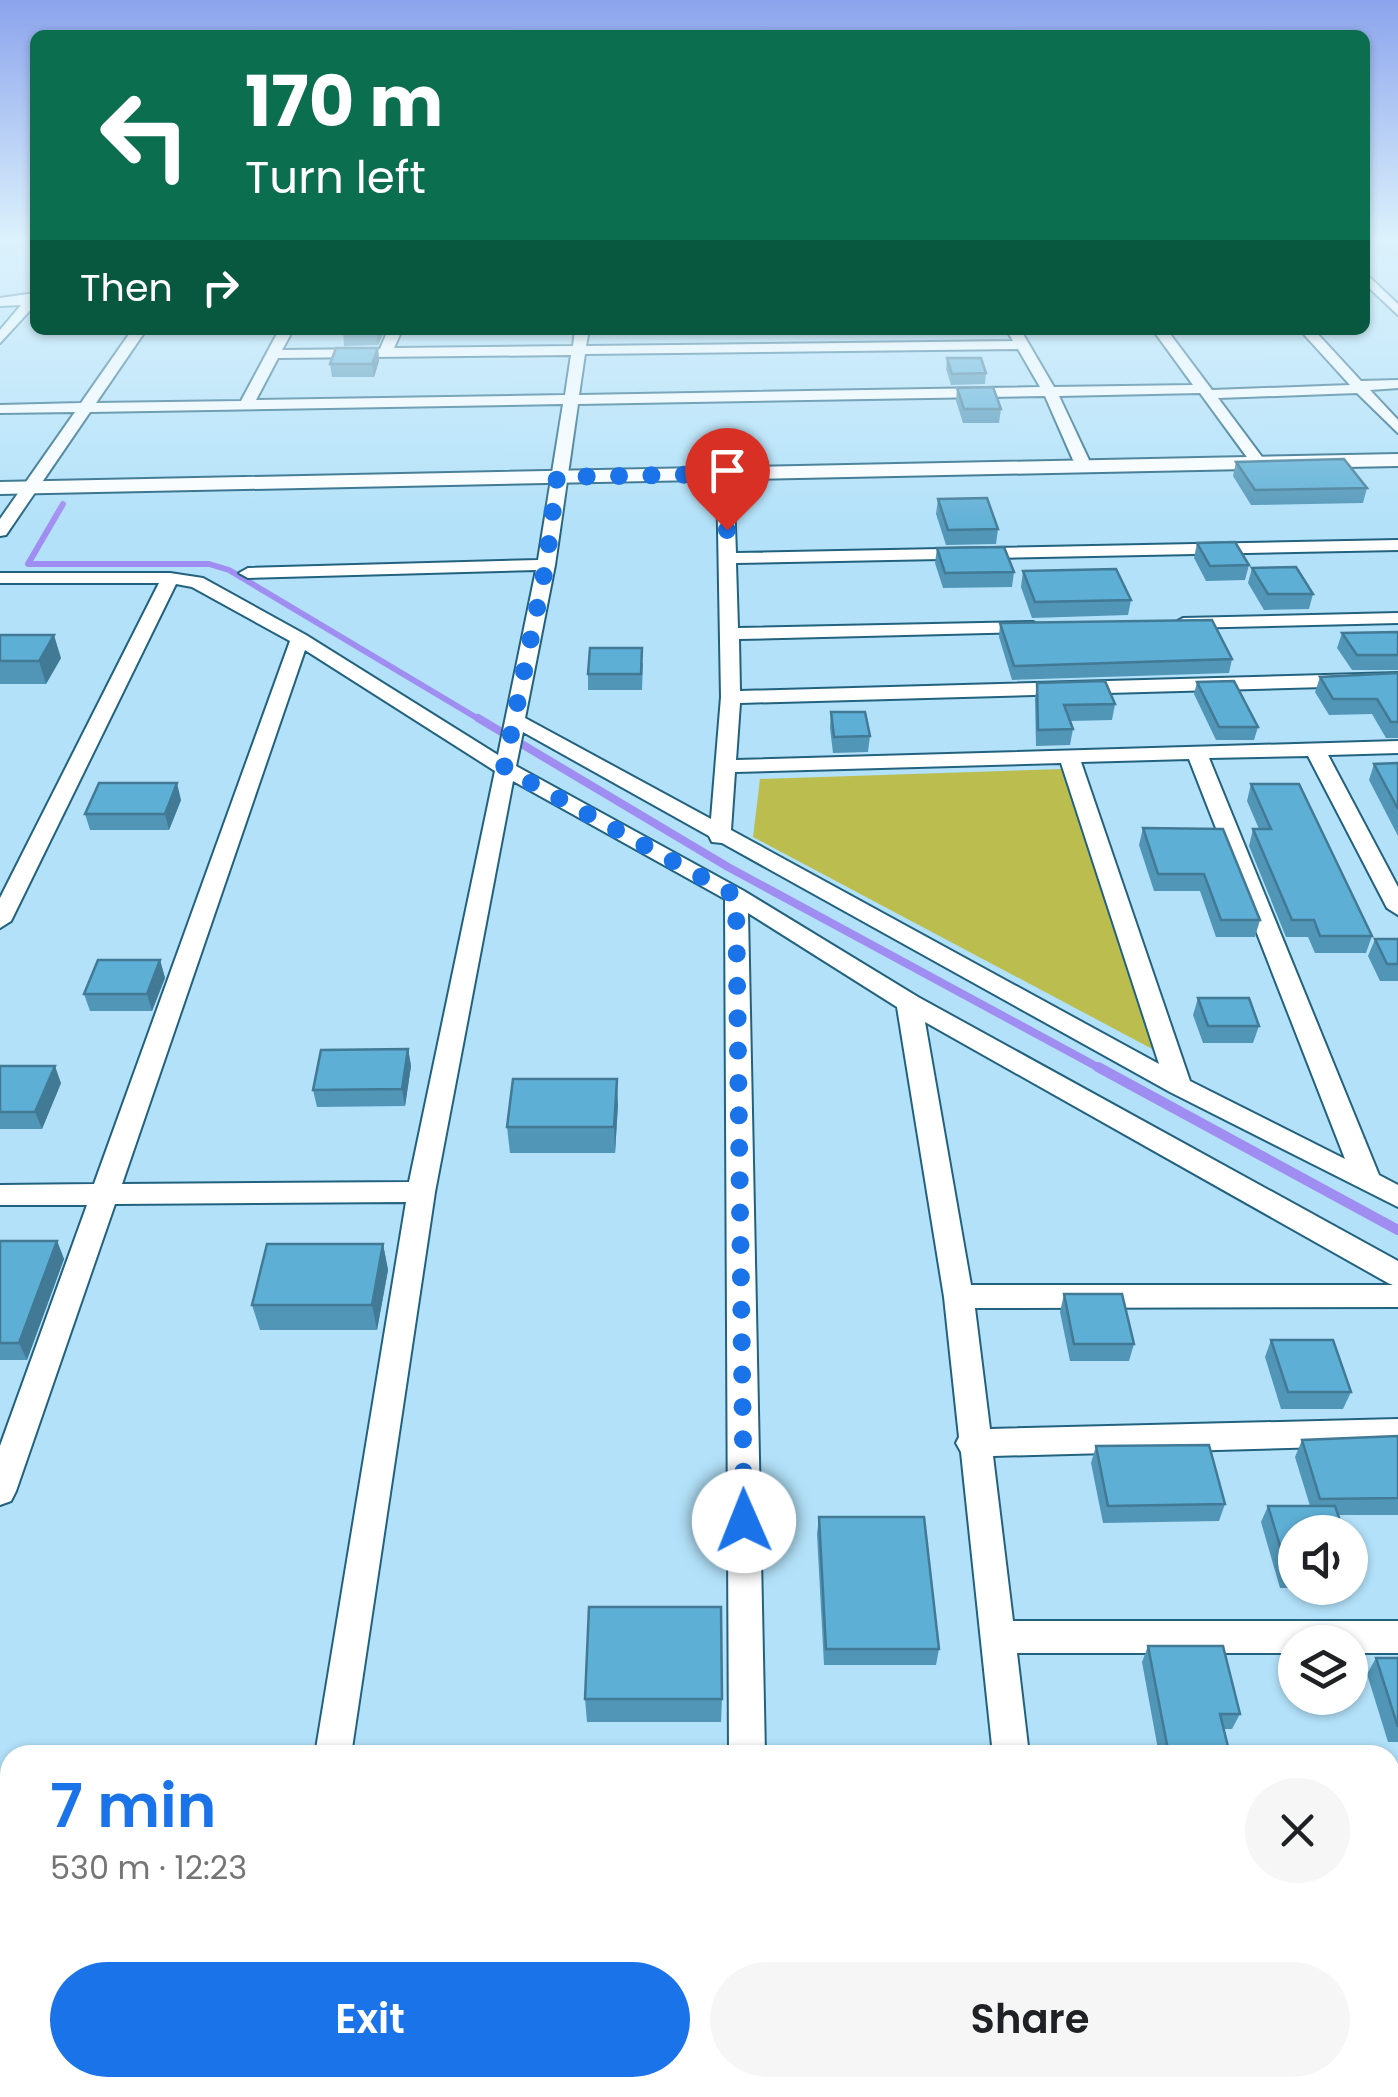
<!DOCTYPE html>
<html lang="en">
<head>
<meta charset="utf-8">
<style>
  :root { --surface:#fff; --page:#f6f6f6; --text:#202124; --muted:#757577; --accent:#1a73e8 }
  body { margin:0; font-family:Poppins,sans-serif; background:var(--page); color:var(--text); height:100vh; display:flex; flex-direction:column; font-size:38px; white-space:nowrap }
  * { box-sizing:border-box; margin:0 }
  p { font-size:32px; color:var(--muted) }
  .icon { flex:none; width:55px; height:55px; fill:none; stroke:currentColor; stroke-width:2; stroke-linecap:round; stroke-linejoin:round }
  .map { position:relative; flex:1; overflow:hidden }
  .details { position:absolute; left:0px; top:1745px; width:1400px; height:352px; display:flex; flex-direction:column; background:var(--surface); border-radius:30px 30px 0 0; box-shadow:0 2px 8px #0004 }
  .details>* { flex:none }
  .banner { position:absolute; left:30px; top:30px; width:1340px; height:305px; border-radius:15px; box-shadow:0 2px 8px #0004; background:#0b6e4f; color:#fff; overflow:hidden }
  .tools { position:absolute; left:1278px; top:1515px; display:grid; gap:20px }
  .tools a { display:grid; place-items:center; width:90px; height:90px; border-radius:50%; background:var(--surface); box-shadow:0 2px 8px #0004; font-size:50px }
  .pin { position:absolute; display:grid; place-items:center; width:85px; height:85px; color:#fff; margin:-102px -42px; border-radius:50% 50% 50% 0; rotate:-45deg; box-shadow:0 0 10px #0007 }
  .pin .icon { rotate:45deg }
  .me { position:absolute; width:110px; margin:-55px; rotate:359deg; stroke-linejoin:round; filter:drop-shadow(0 0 8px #0008) }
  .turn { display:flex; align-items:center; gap:35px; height:210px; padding:0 50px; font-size:45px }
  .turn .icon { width:130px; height:130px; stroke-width:2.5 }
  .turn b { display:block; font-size:70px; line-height:85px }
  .then { display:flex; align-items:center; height:95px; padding:0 50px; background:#0003; gap:20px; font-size:38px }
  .round { display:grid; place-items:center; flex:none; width:105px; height:105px; border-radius:52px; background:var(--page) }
  .headline { display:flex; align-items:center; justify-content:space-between; height:170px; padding:0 50px }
  h1 { font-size:60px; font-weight:600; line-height:75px; color:var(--accent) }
  .action { display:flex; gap:20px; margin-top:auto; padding:20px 50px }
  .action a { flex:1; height:115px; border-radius:60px; background:var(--accent); color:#fff; font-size:40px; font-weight:600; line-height:115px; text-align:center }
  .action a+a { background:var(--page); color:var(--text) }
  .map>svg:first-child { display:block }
  .green { fill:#bbbe4e }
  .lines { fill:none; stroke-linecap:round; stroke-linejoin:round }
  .stream-far2 { stroke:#a08df2; stroke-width:6 }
  .stream-far1 { stroke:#a08df2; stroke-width:8 }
  .stream { stroke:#a08df2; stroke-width:10 }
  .minor-casing { stroke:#22627e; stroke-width:4 }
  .tertiary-casing { stroke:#22627e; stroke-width:4 }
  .minor { fill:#fff; fill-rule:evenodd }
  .tertiary { fill:#fff; fill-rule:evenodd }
  .wall { fill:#5196b7 }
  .shaded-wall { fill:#427a95 }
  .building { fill:#5eafd5; stroke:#427a95; stroke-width:2.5 }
  .route { stroke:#1a73e8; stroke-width:18; stroke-dasharray:0 32.4 }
</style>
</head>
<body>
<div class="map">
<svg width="1398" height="2097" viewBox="0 0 1398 2097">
  <rect width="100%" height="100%" fill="#b2e1f9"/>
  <!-- green -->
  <path class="green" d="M1063,769L1158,1052L753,837L760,779Z"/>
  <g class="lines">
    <!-- stream-far2 -->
    <path class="stream-far2" d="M63,504L28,564H209L229,570L482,721"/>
    <!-- stream-far1 -->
    <path class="stream-far1" d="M478,718L728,867L1103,1070"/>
    <!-- stream -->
    <path class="stream" d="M1098,1067L1398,1230"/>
    <defs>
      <path id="minor" d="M1365,273L1398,304V315L1365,284Z
        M35,293V305L0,343V330L21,305L0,306V298Z
        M132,330H146L96,403L241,401L279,330H293L282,350L380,349L388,330H402L394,348L573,346L575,330H589L586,346L1013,341L1009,334L1016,330L1023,334L1054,387L1193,385L1153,330H1167L1212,390L1350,385L1300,330H1314L1361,381L1398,380V388L1370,390L1398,420V433L1357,393L1218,398L1262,457L1254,462L1249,460L1200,393L1059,396L1089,460L1081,465L1073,460L1045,396L578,404L555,565L525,718L711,819L721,697L717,474L725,469L733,474L736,553L1398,540V550L736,563L738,628L1033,622L1042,627L1033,632L739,639L740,691L1398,673V685L740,703L736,760L1398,741V753L1328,755L1398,887V915L1387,908L1308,756L1209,758L1379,1175L1398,1185V1207L1170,1092L722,843L712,842L709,836L523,732L516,766L744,891L918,997L1398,1261V1307L975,1308L990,1429L1398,1419V1445L993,1456L1013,1621H1398V1653H1350V1642H1295V1653H1017L1029,1755H993L961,1452L956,1443L959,1437L944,1297L897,1007L748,913L765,1755H729L725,899L513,781L435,1192L351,1755H315L406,1202L115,1204L16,1491L11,1501L0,1505V1446L87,1205H0V1185L94,1184L290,641L192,587L176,584L11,921L0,928V898L159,583H0V573H170L203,578L306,635L498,755L536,570L248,578L239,573L248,568L538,560L563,404L90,412L6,535L0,536V519L75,412L0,413V405L81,403ZM1018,349L1040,387L579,395L585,354ZM571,355L565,395L256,400L278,358ZM305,650L495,771L409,1182L122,1184ZM1189,759L1345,1159L1190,1081L1081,762ZM1061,763L1159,1064L731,830L735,772ZM925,1022L1388,1283L1393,1285H971Z
        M1398,613V623L1183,628L1174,623L1183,618Z
        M1390,1853H1398V1891H1390Z
        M261,2088H303L301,2097H259Z
        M733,2088H775L776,2097H734Z
        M1036,2088H1078L1079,2097H1037Z
        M1262,2088H1304L1306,2097H1264Z"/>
      <path id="tertiary" d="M1398,454V466L0,494V482Z"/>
    </defs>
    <!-- minor casing -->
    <use href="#minor" class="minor-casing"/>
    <!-- tertiary casing -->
    <use href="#tertiary" class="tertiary-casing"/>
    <!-- minor -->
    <use href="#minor" class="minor"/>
    <!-- tertiary -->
    <use href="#tertiary" class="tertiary"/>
  </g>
  <!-- wall -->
  <path class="wall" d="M343,330H385L378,345L344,346Z
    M378,348L379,361L374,377H332L330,364Z
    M947,358L986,373L985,384L951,385L946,369Z
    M957,388L1001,409L999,423H963L956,401Z
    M1236,462L1367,488L1363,503L1251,505L1233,476Z
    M938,499L998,529L996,544L946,545L936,514Z
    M1197,543L1249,565L1245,580L1206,581L1194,558Z
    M937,548L1014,572L1012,587L943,588L935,563Z
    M1252,568L1313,594L1309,609L1264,610L1248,583Z
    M1023,571L1131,600L1128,615L1032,618L1021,587Z
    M1000,623L1232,659L1229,673L1012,680L999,637Z
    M1398,632V670H1352L1337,648L1342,633Z
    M0,635L61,658L46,684H0Z
    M643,663L642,690H588V674Z
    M1398,673V738H1386L1372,714L1329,715L1315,692L1320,677Z
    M1197,682L1258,727L1254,740H1216L1194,694Z
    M1037,683L1115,704L1112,720L1070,721L1073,729L1070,745L1036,746L1035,699Z
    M831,712L870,736L868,752L833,753L830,728Z
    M1398,763V836L1369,780L1374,764Z
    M1251,784L1372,936L1366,953H1315L1308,937H1286L1249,846L1253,829H1259L1247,801Z
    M181,800L169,830H90L85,814Z
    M1143,828L1223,829L1260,920L1255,937H1216L1200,891H1154L1139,845Z
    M1375,939H1398V981H1380L1368,956Z
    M160,960L165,978L152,1011H90L84,994Z
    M1198,998L1259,1026L1253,1043H1203L1193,1015Z
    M408,1049L411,1066L405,1106L317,1107L313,1090Z
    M0,1066L61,1083L42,1129H0Z
    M618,1104L615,1153H510L507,1127Z
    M0,1241H57L64,1259L27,1360H0Z
    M383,1244L388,1270L377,1330H260L252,1305Z
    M1064,1294L1134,1344L1129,1361H1070L1060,1312Z
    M1271,1340L1351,1392L1343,1409H1281L1265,1357Z
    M1398,1436V1515H1338L1295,1532V1588H1348H1280L1261,1522L1268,1506H1310L1295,1457L1302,1440Z
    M1096,1446L1225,1504L1219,1521L1103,1523L1091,1463Z
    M819,1517L939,1649L936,1665H824L817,1534Z
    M1350,1553L1356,1572L1350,1584Z
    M1148,1646L1240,1714L1232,1729H1224L1230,1755H1159L1142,1662Z
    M1376,1658H1398V1742H1388L1367,1674Z
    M585,1699H722L721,1722H587Z"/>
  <!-- shaded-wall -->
  <path class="shaded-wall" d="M377,330H385L378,345L376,332Z
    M378,348L379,361L374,377L372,364Z
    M54,635L61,658L46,684L39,661Z
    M177,783L181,800L169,830L165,814Z
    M160,960L165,978L152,1011L147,994Z
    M408,1049L411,1066L405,1106L402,1089Z
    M55,1066L61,1083L42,1129L35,1112Z
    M617,1079L618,1104L615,1153L614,1127Z
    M57,1241L64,1259L27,1360L19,1343Z
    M383,1244L388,1270L377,1330L372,1305Z"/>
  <!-- building -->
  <path class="building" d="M343,330H377L376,332L342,333Z
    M336,348H378L372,364H330Z
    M947,358H981L986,373L952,374Z
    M993,387L1001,409H964L957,388Z
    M1344,459L1367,488L1255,490L1236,462Z
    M987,498L998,529L948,530L938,499Z
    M1235,542L1249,565L1210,566L1197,543Z
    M1004,547L1014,572L945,573L937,548Z
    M1296,567L1313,594H1268L1252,568Z
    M1116,569L1131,600L1035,602L1023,571Z
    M1212,620L1232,659L1014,666L1000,623Z
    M1398,632V655H1357L1342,633Z
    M0,635H54L39,661H0Z
    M590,648H642L641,674H588Z
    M1398,673V722H1391L1377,699H1333L1320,677Z
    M1105,681L1115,704L1064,705L1073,729L1038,730L1037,683Z
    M1234,681L1258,727H1219L1197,682Z
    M831,712H865L870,736L834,737Z
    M1398,763V809L1374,764Z
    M99,783H177L165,814H85Z
    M1251,784H1299L1372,936H1320L1314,920H1292L1253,829H1271Z
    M1143,828L1223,829L1260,920H1221L1204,874H1158Z
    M1375,939H1398V964H1387Z
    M98,960H160L147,994H84Z
    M1198,998H1249L1259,1026H1208Z
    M408,1049L402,1089L313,1090L321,1050Z
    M0,1066H55L35,1112H0Z
    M513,1079H617L614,1127H507Z
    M0,1241H57L19,1343H0Z
    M267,1244H383L372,1305H252Z
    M1064,1294H1122L1134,1344H1074Z
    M1271,1340H1333L1351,1392H1288Z
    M1398,1436V1498L1320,1499L1302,1440Z
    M1209,1445L1225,1504L1108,1506L1096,1446Z
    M1268,1506H1335L1344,1532H1295V1572H1288Z
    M819,1517H924L939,1649H826Z
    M1350,1553L1356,1572H1350Z
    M589,1607H721L722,1699H585Z
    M1148,1646H1223L1240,1714H1220L1230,1755H1169Z
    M1376,1658H1398V1727Z
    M559,2088H732V2097H559Z"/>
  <!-- sky -->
  <linearGradient id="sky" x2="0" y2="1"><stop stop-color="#8ba4ec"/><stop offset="0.45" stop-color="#dcf2fc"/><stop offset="1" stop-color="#dcf2fc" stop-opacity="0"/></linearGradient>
  <rect width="1398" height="533" fill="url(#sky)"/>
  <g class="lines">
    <!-- route -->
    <path class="route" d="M727,530L725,474L557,477L546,565L504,768L736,896L744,1521"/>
  </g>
</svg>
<div class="tools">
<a><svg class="icon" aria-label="sound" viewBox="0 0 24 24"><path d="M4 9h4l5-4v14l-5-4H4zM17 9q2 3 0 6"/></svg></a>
<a><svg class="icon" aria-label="layers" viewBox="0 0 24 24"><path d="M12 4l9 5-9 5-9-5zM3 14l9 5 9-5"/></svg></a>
</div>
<div class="pin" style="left:727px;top:530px;background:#d93025"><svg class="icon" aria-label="arrive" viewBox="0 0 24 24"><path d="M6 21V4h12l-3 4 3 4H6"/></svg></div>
<svg class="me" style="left:744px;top:1521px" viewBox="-20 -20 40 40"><circle r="19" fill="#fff"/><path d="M0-13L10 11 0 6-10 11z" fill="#1a73e8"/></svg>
<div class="banner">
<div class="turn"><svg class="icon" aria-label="left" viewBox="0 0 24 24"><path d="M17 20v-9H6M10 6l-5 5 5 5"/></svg><div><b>170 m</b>Turn left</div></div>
<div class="then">Then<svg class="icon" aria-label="right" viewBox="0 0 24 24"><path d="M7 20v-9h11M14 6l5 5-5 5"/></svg></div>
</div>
<section class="details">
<div class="headline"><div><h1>7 min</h1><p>530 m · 12:23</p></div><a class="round"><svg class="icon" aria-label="close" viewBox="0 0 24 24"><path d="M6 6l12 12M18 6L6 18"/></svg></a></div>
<div class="action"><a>Exit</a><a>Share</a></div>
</section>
</div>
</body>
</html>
